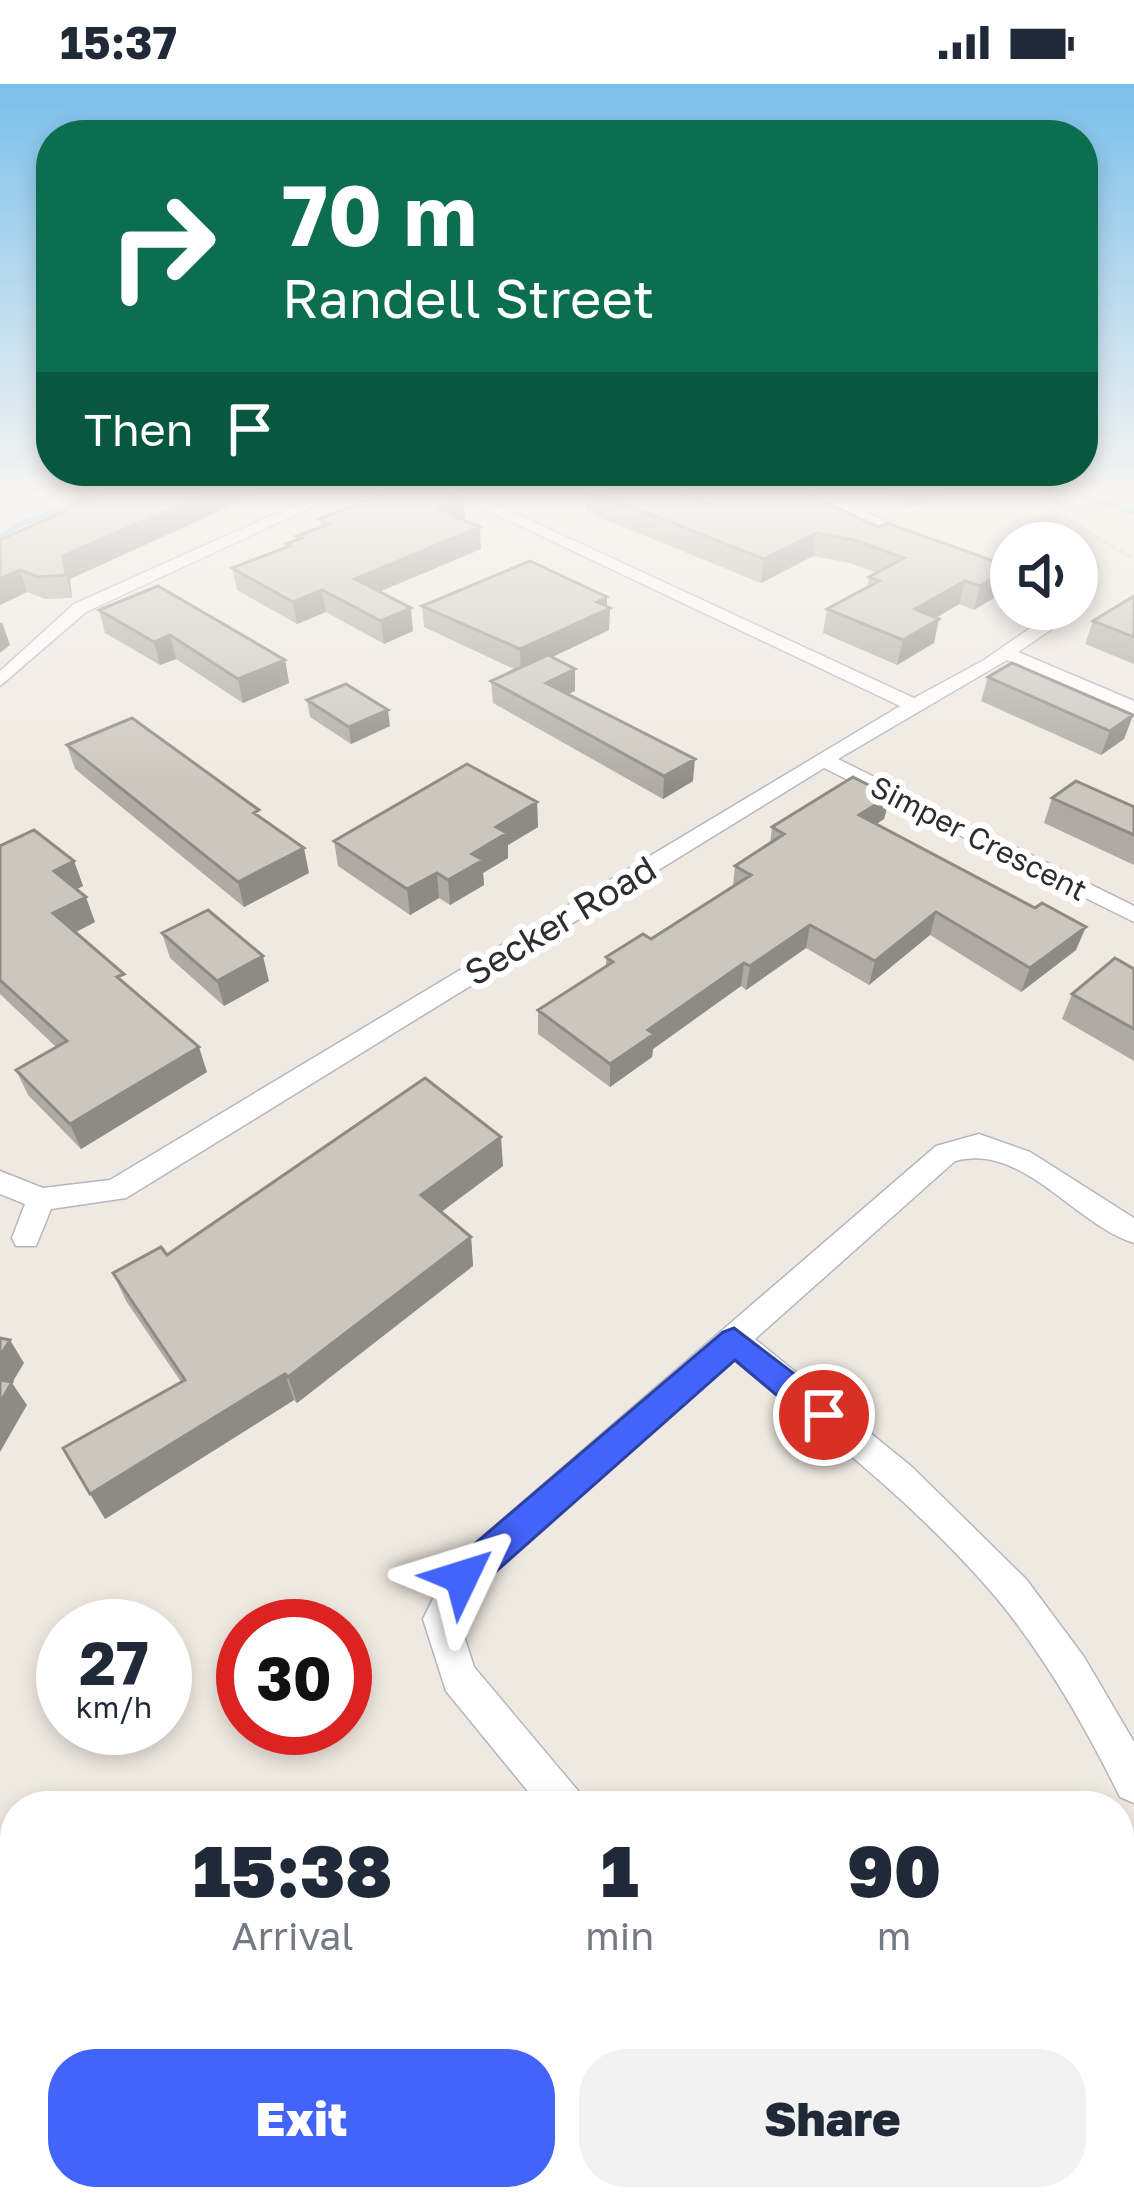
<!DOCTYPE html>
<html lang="en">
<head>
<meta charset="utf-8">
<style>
  :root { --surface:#fff; --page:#f2f2f3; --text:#1f2937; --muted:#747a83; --accent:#4264fb }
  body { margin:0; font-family:"Golos Text",sans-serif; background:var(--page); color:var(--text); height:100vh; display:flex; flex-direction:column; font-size:45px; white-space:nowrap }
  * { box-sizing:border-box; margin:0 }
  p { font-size:39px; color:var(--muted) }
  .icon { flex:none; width:66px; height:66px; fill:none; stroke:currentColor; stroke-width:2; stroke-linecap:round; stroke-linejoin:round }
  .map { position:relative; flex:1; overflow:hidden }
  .details { position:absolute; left:0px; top:1707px; width:1134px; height:420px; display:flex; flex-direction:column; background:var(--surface); border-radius:48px 48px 0 0; box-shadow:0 6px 18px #0003 }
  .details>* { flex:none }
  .hud { position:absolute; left:36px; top:36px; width:1062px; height:366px; border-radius:48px; box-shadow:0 6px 18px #0003; background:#0b6e4f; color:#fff; overflow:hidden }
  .controls { position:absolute; left:990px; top:438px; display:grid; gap:24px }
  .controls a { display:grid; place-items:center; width:108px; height:108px; border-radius:50%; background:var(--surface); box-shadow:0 6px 18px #0003; font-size:60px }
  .speed { position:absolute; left:36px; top:1515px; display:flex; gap:24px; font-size:60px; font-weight:700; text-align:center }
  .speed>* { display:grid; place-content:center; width:156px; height:156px; border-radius:50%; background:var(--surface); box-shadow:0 6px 18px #0003; line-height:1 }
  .speed small { font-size:30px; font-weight:400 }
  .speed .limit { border:18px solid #d22; background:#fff; color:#111 }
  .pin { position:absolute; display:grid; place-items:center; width:102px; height:102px; color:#fff; margin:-51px; border:6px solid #fff; border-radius:50%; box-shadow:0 3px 12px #0007 }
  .me { position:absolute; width:132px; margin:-66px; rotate:49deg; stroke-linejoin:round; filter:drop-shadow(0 0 9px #0008) }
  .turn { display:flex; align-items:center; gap:42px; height:252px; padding:0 48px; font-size:54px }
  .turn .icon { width:156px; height:156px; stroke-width:2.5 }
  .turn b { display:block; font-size:84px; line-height:102px }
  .then { display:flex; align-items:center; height:114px; padding:0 48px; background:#0003; gap:24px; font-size:45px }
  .eta { display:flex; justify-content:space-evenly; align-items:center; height:204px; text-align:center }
  .eta b { font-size:72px; font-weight:800; line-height:84px }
  .primary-button { display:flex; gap:24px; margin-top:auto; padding:24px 48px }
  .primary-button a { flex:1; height:138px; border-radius:48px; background:var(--accent); color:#fff; font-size:48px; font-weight:800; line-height:138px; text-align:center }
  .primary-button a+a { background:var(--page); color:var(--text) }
  .status { display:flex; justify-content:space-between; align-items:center; height:84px; padding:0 60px; background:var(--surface); direction:ltr }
  .status svg { height:33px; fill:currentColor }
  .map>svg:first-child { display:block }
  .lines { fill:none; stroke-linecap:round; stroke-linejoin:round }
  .stream { stroke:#75cff0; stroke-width:6 }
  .minor-casing { stroke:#b4b7c1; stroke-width:3 }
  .secondary-casing { stroke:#b4b7c1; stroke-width:3 }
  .path { stroke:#c9c9c9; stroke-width:3; stroke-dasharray:6 3; stroke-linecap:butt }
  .minor { fill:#fff; fill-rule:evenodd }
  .secondary { fill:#fff; fill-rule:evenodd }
  .wall { fill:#afaba4 }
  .shaded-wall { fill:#8e8b86 }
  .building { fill:#cbc7bf; stroke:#8e8b86; stroke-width:3 }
  .route { fill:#4264fb; stroke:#2b41a3; stroke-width:3 }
  .labels { text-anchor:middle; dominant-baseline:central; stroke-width:12; stroke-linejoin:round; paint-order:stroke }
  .far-street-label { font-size:30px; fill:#2e2e2e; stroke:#fff }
  .street-label { font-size:36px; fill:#2e2e2e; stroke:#fff }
</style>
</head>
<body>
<div class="status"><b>15:37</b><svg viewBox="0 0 49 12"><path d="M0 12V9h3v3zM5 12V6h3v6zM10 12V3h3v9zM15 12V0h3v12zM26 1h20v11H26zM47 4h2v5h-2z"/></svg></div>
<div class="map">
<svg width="1134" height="2127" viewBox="0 0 1134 2127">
  <rect width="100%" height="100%" fill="#efe9e1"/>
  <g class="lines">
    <!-- stream -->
    <path class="stream" d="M1070,408L1134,428
      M0,454L20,440L86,416L92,408"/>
    <defs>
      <path id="minor" d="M324,408H344L86,528L0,602V587L74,520Z
        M449,408H469L914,614L984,576L1052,529L1050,525H1067L1068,534L1018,568L1134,617V630L1007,576L838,675L1134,822V838L824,684L126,1114L51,1125L36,1162H16L12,1154L25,1120L0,1110V1087L43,1104L110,1096L900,622Z
        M808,408H827L920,455L907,458Z
        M979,1050L1030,1068L1134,1134V1159C1074,1140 1022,1058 955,1077L755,1255L912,1383L1026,1495L1084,1573L1134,1658V1719L1120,1713C1086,1644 1048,1577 999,1517C922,1425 826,1351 733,1275L474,1505L459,1536L474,1583L579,1708L585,1722H540L446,1607L423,1535L450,1481L936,1062Z
        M748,2112H794L801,2127H753Z"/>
      <path id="secondary" d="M0,1921L15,1928V2014L0,2008Z
        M49,2112H119L125,2127H55Z"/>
    </defs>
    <!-- minor casing -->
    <use href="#minor" class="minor-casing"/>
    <!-- secondary casing -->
    <use href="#secondary" class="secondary-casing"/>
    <!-- path -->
    <path class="path" d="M1007,408L1066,434L1134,475
      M1122,408L1134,413
      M0,427L46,408"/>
    <!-- minor -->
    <use href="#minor" class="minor"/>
    <!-- secondary -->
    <use href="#secondary" class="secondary"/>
  </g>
  <!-- wall -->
  <path class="wall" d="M108,408H261L70,495L72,514L45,515L27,508L0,521V456Z
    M586,408H679L711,421L731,413L1005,507L974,526L959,520L936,534L934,559L897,581L823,549L827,525L867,504L869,493L877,489L850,479L813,472L761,499L586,428Z
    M875,408H953L911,424Z
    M464,415L465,436L481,465L379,508L413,547L384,560L326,528L297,540L237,506L232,484L287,463L286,460L297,456V452L321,443L319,435Z
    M1134,512V580L1085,560L1093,537Z
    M422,522L610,524L609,546L552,573L575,607L568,610L693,697L663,715L493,619L491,597L516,586L424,543Z
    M99,526L285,576L289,599L243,619L176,575L160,581L105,549Z
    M988,593L1133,631L1124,655L1101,671L981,617Z
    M307,616L390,642L351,660L310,633Z
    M67,661L261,734L309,789L244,823L75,685Z
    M890,712L884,735L876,740L1076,866L1021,908L930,851L869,901L806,864L746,906L741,902L653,965L652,973L610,1003L538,950V926L606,882V873L651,855L733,802L735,782L770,760L772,743Z
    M1052,714L1134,723V781L1044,739Z
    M537,718L538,743L508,761V774L483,789L484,801L450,821L439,814L410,831L338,782L334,757Z
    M0,762L74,777L83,802L76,805L95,838L75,848L207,988L81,1065L28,1011L16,986L56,963L0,910Z
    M162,849L269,897L224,922L170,874Z
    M1134,885V977L1062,935L1072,910Z
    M503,1082L441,1128L471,1153L473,1182L297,1319L294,1316L105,1435L181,1298L126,1217L113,1189L167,1171Z"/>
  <!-- shaded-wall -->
  <path class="shaded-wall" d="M209,408H261L70,495L72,514L66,491L63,472Z
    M915,408H953L911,424Z
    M464,415L465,436L438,425Z
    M480,443L481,465L357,517L355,495Z
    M816,449L813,472L761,499L764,475Z
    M1011,483L1005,507L974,526L980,502Z
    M20,486L27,508L0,521V495Z
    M965,497L959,520L910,549L915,525Z
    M322,506L326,528L297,540L293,518Z
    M607,513V525L610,524L609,546L521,588L520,565Z
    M411,524L413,547L384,560L381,537Z
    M939,535L934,559L897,581L903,556Z
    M2,538L10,561L0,569V539Z
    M170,551L176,575L160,581L154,558Z
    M285,576L289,599L243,619L238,595Z
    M575,585V607L546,621V599Z
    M388,626L390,642L351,660L349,643Z
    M1133,631L1124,655L1101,671L1110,647Z
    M695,675L693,697L663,715L664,692Z
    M890,712L884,735L854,755L859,731Z
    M537,718L538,743L508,761V774L483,789L484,801L450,821L448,796L496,743Z
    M304,764L309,789L244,823L238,798Z
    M74,777L83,802L63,812L54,787Z
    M437,789L439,814L410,831L407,805Z
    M86,813L95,838L63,855L53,829Z
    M936,828L930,851L869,901L875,877Z
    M810,841L806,864L746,906L750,882Z
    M1086,843L1076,866L1021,908L1030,884Z
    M263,872L269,897L224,922L217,897Z
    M744,879L741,902L653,965L652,973L610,1003V980L648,946Z
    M199,963L207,988L81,1065L70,1040Z
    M501,1053L503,1082L425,1140L421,1111Z
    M471,1153L473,1182L297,1319L288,1293Z
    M10,1256L24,1279L12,1299L27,1321L0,1368V1272Z
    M285,1290L294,1316L105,1435L90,1410Z"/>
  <!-- building -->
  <path class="building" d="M108,408H209L63,472L66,491L38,493L20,486L0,495V456Z
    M390,408H449L464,415L438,425L480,443L355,495L411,524L381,537L322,506L293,518L232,484L290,462L286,460L302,454L297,452L329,440L319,435Z
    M594,408H679L711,421L731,413L732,408H804L878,443L887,439L1011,483L980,502L965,497L915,525L939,535L903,556L827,525L879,497L869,493L904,474L854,456L816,449L764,475Z
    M530,477L607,513L597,518L610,524L520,565L422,522Z
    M158,502L285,576L238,595L170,551L154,558L99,526Z
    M1134,512V553L1093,537Z
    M548,571L575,585L546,599L695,675L664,692L491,597Z
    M1012,579L1133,631L1110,647L988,593Z
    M346,600L388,626L349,643L307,616Z
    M132,634L259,726L254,729L304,764L238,798L67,661Z
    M467,680L537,718L496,743L507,749L472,770L483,776L448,796L437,789L407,805L334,757Z
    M853,693L890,712L859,731L1035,824L1042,819L1086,843L1030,884L936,828L875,877L810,841L750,882L744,879L648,946L654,950L610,980L538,926L613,878L606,873L643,850L651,855L751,791L735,782L784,750L772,743Z
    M1076,697L1134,723V751L1052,714Z
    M34,746L74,777L54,787L86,813L53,829L124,890L117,893L199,963L70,1040L16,986L67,957L0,896V762Z
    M208,826L263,872L217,897L162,849Z
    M1115,874L1134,885V945L1072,910Z
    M425,994L501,1053L421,1111L471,1153L288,1293L285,1290L90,1410L63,1364L185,1296L113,1189L161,1163L167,1171Z
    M0,1254L10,1256L0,1272Z
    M0,1296L12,1298L0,1319Z"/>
  <!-- sky -->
  <linearGradient id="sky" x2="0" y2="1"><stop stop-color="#7abfeb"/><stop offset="0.58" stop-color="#f8f5f2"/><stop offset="1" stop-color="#f8f5f2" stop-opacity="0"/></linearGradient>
  <rect width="1134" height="706" fill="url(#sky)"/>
  <!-- route -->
  <path class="route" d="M734,1244L835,1321L840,1331L835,1341L824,1346L812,1341L735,1276L475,1506L462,1511L450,1506L445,1493L450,1481L723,1248Z"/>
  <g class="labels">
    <!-- far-street labels -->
    <g class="far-street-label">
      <text transform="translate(979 754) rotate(27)">Simper Crescent</text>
    </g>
    <!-- street labels -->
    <g class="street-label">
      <text transform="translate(560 836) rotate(-31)">Secker Road</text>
    </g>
  </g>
</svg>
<div class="controls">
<a><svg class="icon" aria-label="sound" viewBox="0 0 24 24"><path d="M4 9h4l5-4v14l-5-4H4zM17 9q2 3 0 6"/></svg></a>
</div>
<div class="speed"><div>27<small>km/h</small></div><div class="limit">30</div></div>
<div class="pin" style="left:824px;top:1331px;background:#d93025"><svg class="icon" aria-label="arrive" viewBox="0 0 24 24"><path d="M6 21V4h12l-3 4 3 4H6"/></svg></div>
<svg class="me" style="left:462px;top:1493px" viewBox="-20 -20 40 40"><path d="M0-17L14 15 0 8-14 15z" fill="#4264fb" stroke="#fff" stroke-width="4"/></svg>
<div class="hud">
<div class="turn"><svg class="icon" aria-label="right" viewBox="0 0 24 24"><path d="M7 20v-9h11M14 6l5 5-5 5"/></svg><div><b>70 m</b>Randell Street</div></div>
<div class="then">Then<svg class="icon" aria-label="arrive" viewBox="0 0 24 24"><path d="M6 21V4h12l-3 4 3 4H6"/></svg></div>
</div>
<section class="details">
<div class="eta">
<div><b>15:38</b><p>Arrival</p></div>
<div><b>1</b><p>min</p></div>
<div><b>90</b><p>m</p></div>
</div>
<div class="primary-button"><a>Exit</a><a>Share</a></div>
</section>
</div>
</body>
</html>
